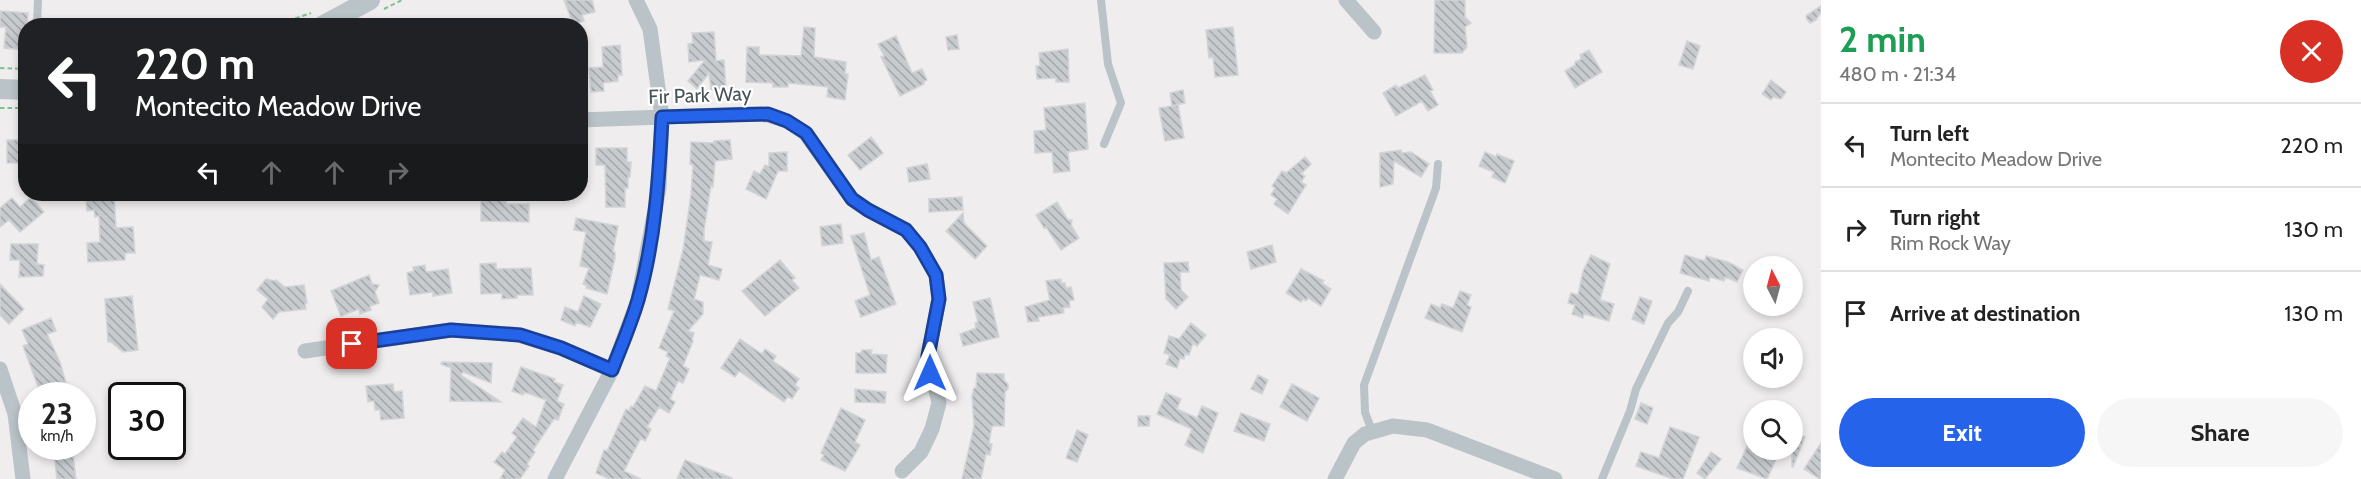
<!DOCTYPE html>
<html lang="en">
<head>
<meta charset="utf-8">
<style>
  :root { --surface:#fff; --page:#f6f6f6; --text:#222; --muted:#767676; --line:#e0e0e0; --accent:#2563eb }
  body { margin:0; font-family:Cabin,sans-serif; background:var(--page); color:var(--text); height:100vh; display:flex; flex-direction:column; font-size:22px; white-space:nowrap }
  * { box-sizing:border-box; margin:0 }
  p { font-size:20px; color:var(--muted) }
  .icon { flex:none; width:33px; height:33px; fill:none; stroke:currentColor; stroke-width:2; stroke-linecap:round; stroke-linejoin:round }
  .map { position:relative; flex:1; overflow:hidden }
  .panel { display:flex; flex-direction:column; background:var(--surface); width:540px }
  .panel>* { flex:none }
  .hud { position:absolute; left:18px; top:18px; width:570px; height:183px; border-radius:24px; box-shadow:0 3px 9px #0003; background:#202124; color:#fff; overflow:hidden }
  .needle { width:39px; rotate:354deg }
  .buttons { position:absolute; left:1743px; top:256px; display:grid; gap:12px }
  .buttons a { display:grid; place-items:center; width:60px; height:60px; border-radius:50%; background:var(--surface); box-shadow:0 3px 9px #0003; font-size:30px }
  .speed { position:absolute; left:18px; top:382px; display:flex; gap:12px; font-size:30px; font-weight:700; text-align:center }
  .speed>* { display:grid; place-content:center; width:78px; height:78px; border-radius:50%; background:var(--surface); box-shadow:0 3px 9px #0003; line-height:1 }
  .speed small { font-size:15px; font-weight:400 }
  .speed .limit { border:3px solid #111; border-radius:9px; background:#fff; color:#111 }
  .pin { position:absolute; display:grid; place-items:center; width:51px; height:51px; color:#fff; margin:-26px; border-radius:12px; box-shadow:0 3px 9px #0006 }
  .me { position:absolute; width:66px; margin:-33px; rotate:0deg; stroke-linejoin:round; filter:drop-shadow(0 0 4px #0008) }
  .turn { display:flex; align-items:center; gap:21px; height:126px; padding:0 18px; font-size:27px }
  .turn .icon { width:78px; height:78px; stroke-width:2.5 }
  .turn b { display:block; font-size:42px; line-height:51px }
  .lanes { display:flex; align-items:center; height:57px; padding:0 18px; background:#0003; justify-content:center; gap:30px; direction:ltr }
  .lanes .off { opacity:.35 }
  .round { display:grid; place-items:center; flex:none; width:63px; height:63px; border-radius:32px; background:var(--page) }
  .head { display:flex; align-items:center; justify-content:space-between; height:102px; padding:0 18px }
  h1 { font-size:36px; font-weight:700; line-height:45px; color:#1e9e55 }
  .action { display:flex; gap:12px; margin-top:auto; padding:12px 18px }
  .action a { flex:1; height:69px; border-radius:36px; background:var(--accent); color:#fff; font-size:24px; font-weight:700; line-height:69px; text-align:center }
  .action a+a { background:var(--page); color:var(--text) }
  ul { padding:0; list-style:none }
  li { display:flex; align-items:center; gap:18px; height:84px; padding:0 18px; border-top:2px solid var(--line) }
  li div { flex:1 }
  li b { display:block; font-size:22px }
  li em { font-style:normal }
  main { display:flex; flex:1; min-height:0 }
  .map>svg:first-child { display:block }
  .building { fill:url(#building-back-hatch); stroke:#d2d4d8; stroke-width:1.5 }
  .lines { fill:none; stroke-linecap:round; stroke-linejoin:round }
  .path { stroke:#7dc295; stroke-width:2; stroke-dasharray:4.5 3; stroke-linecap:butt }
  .service { stroke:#bac3c8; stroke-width:8 }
  .minor { stroke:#bac3c8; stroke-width:15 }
  .tertiary { stroke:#bac3c8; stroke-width:20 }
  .route-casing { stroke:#184099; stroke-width:15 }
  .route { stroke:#2563eb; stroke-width:10 }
  .labels { text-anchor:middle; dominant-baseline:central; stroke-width:4.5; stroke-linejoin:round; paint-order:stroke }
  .street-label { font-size:20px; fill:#485358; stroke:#fff }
</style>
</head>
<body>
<main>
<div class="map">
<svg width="1821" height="479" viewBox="0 0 1821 479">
  <defs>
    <pattern id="building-back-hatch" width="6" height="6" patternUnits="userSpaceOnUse" patternTransform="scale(1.5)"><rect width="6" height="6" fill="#c8cbce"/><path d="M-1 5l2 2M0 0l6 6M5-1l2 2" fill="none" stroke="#a4a7aa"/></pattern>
  </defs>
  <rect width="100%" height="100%" fill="#efeded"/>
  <!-- building -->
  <path class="building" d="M564,0H592L595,12L582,15L584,21L573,24Z
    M1435,0H1465V17L1471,23L1465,27L1467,47L1462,53H1434Z
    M1821,6V12L1816,20L1810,23L1806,18L1807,15Z
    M0,11L28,13L25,50L4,48L6,27H0Z
    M804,27L815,28L814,57L846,62L845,74H848L845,100L827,97L828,87L788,83V87H773V83L746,82L747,47H759V55L801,56Z
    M1233,27L1238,75L1215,77L1213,57L1209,58L1206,30Z
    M714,32L716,61L724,60L726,89L711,90L709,73L697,89L688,81L705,60L689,62L688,44L693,43L692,33Z
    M957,35L959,49L948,50L946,37Z
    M896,36L912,73L922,69L927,80L924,82V84L900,96L881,57L884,56L878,44Z
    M1687,41L1700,46L1693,69L1679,65Z
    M620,45L622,75H618V81L603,83L604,91L591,92L589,68L603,67L602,47Z
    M1068,49L1069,82H1056V78L1037,79L1036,66H1040L1039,53Z
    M1589,50L1602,72L1575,88L1565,71L1575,65V62L1581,59L1580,55Z
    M1425,75L1433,90L1430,91L1438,105L1428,111L1422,101L1396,116L1383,93L1396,85L1398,88Z
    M1771,80L1786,92L1781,99L1773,97L1771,100L1762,94Z
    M1183,90L1185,103L1172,106L1170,93Z
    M1085,103L1088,149L1068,152L1070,171L1054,173L1052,152L1035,153L1034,131L1046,130L1044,108Z
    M1178,105L1184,138L1165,141L1159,108Z
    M871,137L883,153L860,170L848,155Z
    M7,140H26V163H7Z
    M730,140L732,159L715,161L713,187L711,186L704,230V241L712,242L708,265L722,269L719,280L700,275L694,299L703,302V314L688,331L694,333L692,340L693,341L683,366L689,369L683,383L678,381L670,399L675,402L669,413L659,407L647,427L651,429L645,441L641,438L624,471L641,479H609L596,473L604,450L607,451L626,409L629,411L631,406L633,407L645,386L656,391L670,358L666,356L668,352L659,348L674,311L668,309L683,250L691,194L693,165L690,164L691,142L714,143V141Z
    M596,148H627V162H631L630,177H628V188H625V207H606L605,165H596Z
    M1401,150L1402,153L1411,152L1429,164L1421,177L1394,161L1393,184L1380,187V153Z
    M787,152V171H778L766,199L746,189L754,171L760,174L765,165L769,166V153Z
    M1485,152L1496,157L1497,154L1514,161L1505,183L1492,177L1494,172L1479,166Z
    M1305,157L1311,164L1301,174L1305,176L1301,182L1306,185L1288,214L1274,204L1277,199L1271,195L1275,188L1272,186L1282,171L1286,173Z
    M927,164L930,179L909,182L907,168Z
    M96,194H114L116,228L133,227L135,253H125V260L88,262L87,243L100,242L99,216L95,217L94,210L87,211L86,197L96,196Z
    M481,194H506V204H529V222L481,221Z
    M31,197L44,212L20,232L9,220L0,227V208L12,198L20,207Z
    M962,197L963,210L929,212V199Z
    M1057,202L1068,220H1072L1071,225L1079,238L1061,250L1046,227L1044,228L1036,215Z
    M963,213L964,223L987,246L975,259L946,231Z
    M576,218L618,226L613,252H615V258L607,294L586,288L587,286L583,284L589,268L580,266L586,232L574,230Z
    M841,224L843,243L822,246L820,227Z
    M864,233L871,260L879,257L896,304L861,317L855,301L870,295L851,236Z
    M11,244H38L37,264L44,265L43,276L19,277L20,260H10Z
    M1272,245L1276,262L1251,269L1247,252Z
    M1591,255L1610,264L1600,300L1614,304L1609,321L1584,314L1583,318L1572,314L1575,305L1568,303L1571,293L1578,295L1583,271Z
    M1685,255L1705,261L1706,256L1728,262L1743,270L1737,282L1725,277L1724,281L1710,277L1709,281L1680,273Z
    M780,260L795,278L792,280L799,288L765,316L742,291Z
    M1188,262L1189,272H1180L1181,290L1188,297L1176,309L1166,299L1164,263Z
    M496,263V269L531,268L533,295H517V298L502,299V293L481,294L480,264Z
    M425,265L426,272L448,269L452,293L433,296V292L410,295L407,273L414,271L413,267Z
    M1301,269L1324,281L1322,283L1331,289L1321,306L1308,298L1306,301L1303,299L1301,302L1286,293Z
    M369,275L372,284L379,285L375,292L379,303L370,306L371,310L360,314L359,309L341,316L331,291Z
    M266,279L275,281L276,280L285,287L304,285L307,303L305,304L306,309L279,312L273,319L262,307L268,299L257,290Z
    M1061,279V283H1065L1066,288L1071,287L1074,300L1069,301L1070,307L1063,308L1064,313L1038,317L1039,321L1028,322L1025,307L1050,300L1046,281Z
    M0,284L24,309L9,324L0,315Z
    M1460,291L1471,295L1467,305L1471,307L1462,332L1425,318L1431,304L1440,308L1442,304L1453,308Z
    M132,296L138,350L123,352L111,342H108L105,299Z
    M584,296L601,304L590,327L576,322L575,326L561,320L565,307L578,312Z
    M1640,297L1652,301L1644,324L1632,319Z
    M990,298L999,337L963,346L960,334L976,328L975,323L978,322L973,302Z
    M51,318L56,331L47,334L60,362L69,393L61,396H46L43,386L38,387L23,346L28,344L22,330Z
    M1191,323L1206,335L1197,346L1193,343L1189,355L1185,354L1184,359L1180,358L1177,368L1166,364L1170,355L1164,353L1169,336L1179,339Z
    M740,339L762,354L765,349L776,356L773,361L799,379L795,385L799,388L792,399L788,396L784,402L739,371L735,377L721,368Z
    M862,350H872L871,354L887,355L886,373H856V353H861Z
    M442,362L492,363L491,383L463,372L461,375L501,402L450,401L451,368L441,364Z
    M521,367L555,379L554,382L563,385L557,401L564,404L558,420L554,419L533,450L535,452L527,464L529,466L520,479H500L505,470L494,462L502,452L505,454L517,437L512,433L523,418L536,427L546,400L524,392L523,395L512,391Z
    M977,373L1004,374V380L1008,384V389L1005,392L1004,426H992L989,443L992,444L990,455L986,454L981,479H962L974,426L972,396L974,388H976Z
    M1258,375L1268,380L1262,394L1251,389Z
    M393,384L394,392L402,391L404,418L381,420L380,410H375L374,401L368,402L366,386Z
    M1292,384L1319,398L1307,421L1280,407Z
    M855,389L886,392L885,403L855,402Z
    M1166,393L1181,399L1177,409L1197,418L1202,406L1218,413L1203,453L1185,445L1192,429L1157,414Z
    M1641,403L1653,408L1647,424L1635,419Z
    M841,408L865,420L855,442L860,445L845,471L821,460L824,455L821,453Z
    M1241,413L1270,424L1264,441L1234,431Z
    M1138,416H1150L1149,426H1138Z
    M1670,427L1699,437L1683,479H1673L1636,466L1641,452L1659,458Z
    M1077,430L1088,435L1077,462L1066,458Z
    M1754,431V450H1773L1779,453L1767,479L1737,468Z
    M1792,432L1805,437L1793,467H1792Z
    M1821,443V479H1820L1804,469Z
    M53,447H72L76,479H57Z
    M1711,452L1721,459L1705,479L1697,473Z
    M685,460L732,478V479H677Z"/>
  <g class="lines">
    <!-- path -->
    <path class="path" d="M384,9L402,0
      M274,26L311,13
      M0,68L26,69
      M0,108H24"/>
    <!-- service -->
    <path class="service" d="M1101,0L1108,64L1121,103L1104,144
      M37,26L38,0
      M1372,431L1365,412L1364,385L1436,188L1438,164
      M1602,479L1630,411L1636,389L1668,323L1678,312L1688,291"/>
    <!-- minor -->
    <path class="minor" d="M1346,0L1374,32
      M580,120L746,114L768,115L787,121L805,133L852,199L868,210L906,230L920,247L936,275L939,299L928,356L939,403L932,429L921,452L902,471
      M305,351L451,330L520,335L561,348L612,370
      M0,369L15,414L23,479
      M555,479L612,370L638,300L659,188L662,117L650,29L636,0
      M1335,479L1354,443L1365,434L1393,426L1427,430L1555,479"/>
    <!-- tertiary -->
    <path class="tertiary" d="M322,26L370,0
      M0,89L26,90"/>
  </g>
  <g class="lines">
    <defs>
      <path id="route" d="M352,344L451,330L520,335L561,348L612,370C621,347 631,324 638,300C655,241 659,179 662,117L768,114L787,121L806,133L852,199L868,210L906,230L920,247L936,275L939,299L928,356L930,373"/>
    </defs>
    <!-- route casing -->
    <use href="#route" class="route-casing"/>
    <!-- route -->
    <use href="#route" class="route"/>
  </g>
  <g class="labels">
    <!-- street labels -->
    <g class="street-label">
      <text transform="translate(700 95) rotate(-2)">Fir Park Way</text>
    </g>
  </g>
</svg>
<div class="buttons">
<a><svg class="needle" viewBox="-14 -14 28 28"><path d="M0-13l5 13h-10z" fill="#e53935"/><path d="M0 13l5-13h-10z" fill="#767676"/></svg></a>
<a><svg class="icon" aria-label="sound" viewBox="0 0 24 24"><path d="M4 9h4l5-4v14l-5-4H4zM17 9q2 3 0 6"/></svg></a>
<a><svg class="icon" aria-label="search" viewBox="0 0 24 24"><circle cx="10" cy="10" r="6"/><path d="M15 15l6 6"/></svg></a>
</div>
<div class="speed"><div>23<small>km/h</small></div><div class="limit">30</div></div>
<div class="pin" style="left:352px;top:344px;background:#d93025"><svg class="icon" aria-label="arrive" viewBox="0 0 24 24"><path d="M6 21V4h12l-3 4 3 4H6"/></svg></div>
<svg class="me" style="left:930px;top:373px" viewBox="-20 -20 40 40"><path d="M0-17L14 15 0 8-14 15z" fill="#2563eb" stroke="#fff" stroke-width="4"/></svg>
<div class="hud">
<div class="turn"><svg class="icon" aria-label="left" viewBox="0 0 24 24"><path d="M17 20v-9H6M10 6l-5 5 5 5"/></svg><div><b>220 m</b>Montecito Meadow Drive</div></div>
<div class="lanes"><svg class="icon" aria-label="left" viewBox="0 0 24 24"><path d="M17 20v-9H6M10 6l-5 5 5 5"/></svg><svg class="icon off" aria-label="ahead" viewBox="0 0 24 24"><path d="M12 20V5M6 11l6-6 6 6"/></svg><svg class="icon off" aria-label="ahead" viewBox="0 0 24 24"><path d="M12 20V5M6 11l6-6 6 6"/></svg><svg class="icon off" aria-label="right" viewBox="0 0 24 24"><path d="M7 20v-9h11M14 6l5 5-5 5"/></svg></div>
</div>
</div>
<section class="panel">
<div class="head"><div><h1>2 min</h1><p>480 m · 21:34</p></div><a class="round" style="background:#d93025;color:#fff"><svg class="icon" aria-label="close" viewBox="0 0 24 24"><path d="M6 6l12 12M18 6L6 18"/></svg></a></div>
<ul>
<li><svg class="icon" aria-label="left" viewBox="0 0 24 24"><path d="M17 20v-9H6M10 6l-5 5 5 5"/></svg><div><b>Turn left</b><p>Montecito Meadow Drive</p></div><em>220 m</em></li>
<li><svg class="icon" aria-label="right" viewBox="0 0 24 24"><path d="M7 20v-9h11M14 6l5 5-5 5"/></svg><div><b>Turn right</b><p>Rim Rock Way</p></div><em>130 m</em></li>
<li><svg class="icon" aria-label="arrive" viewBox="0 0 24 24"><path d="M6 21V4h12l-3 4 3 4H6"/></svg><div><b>Arrive at destination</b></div><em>130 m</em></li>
</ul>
<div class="action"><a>Exit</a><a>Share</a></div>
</section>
</main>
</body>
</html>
